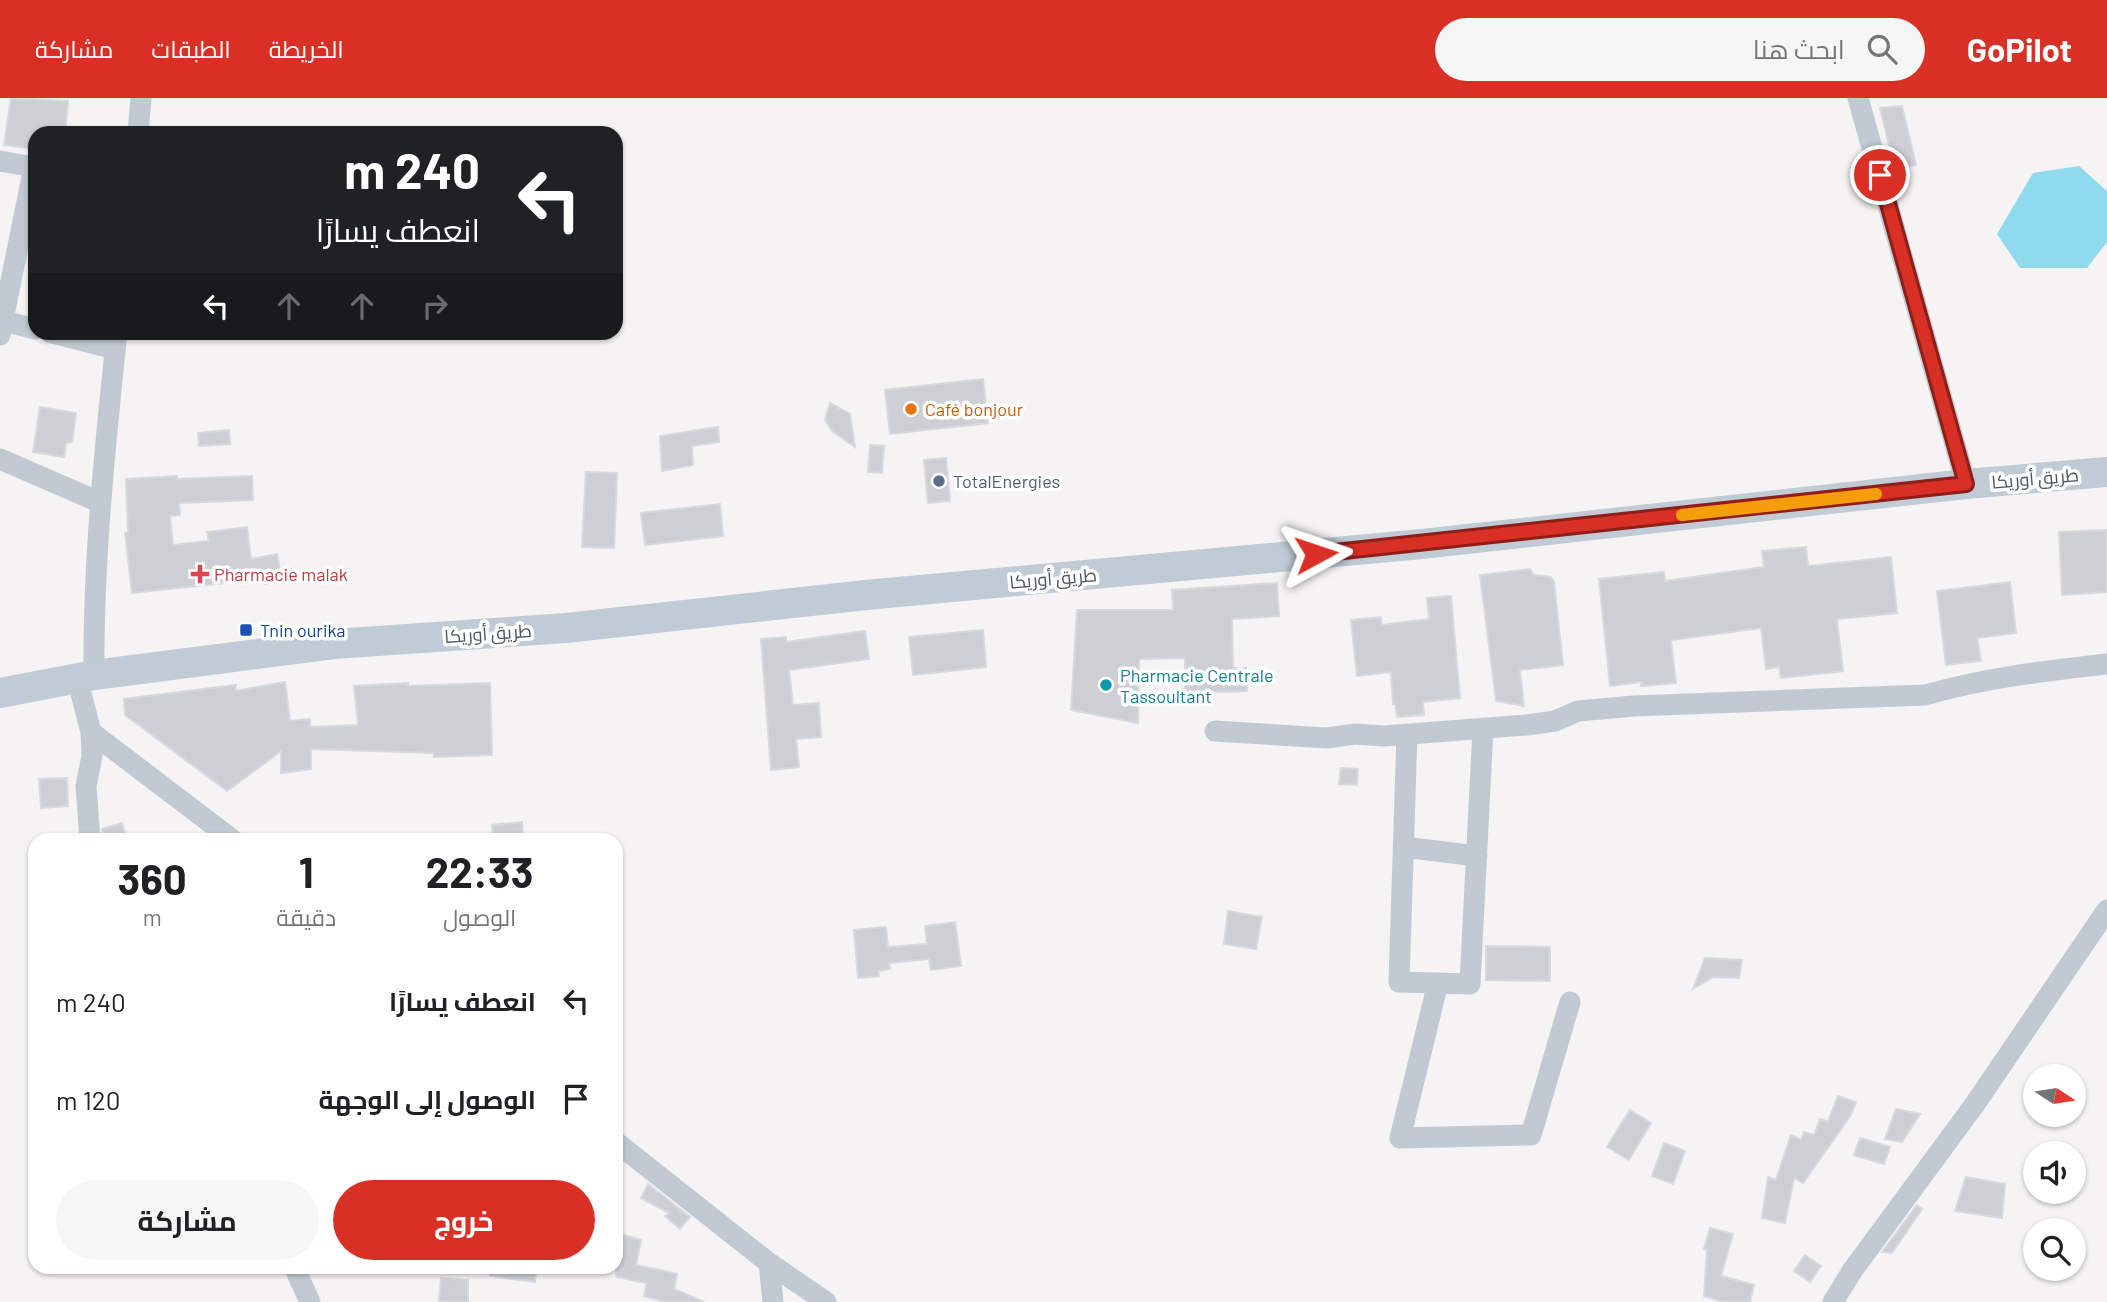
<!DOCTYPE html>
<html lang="ar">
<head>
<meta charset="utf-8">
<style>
  :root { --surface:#fff; --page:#f6f6f6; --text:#202124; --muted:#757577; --accent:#d93025 }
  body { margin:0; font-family:Barlow,Cairo,sans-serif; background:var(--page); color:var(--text); direction:rtl; height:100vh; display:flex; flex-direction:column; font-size:26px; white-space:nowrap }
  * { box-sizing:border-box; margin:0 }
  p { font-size:23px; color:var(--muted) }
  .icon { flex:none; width:38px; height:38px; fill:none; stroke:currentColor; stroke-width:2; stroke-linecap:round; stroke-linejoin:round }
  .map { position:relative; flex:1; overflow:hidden; direction:ltr }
  .side { position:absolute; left:28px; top:735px; width:595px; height:441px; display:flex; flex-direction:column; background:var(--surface); border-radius:21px; box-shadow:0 2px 5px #0004; direction:rtl }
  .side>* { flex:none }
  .hud { position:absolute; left:28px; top:28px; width:595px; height:214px; border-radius:21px; box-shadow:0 2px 5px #0004; direction:rtl; background:#202124; color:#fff; overflow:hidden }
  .needle { width:46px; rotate:102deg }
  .tools { position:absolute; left:2023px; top:966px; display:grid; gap:14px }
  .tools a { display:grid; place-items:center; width:63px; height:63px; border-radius:50%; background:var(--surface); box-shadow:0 2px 5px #0004; font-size:35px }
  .pin { position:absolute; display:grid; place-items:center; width:60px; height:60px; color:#fff; margin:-30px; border:4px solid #fff; border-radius:50%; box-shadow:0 2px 7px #0007 }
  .me { position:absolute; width:77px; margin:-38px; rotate:85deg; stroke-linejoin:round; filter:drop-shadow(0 0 5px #0008) }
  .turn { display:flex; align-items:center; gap:24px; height:147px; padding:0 28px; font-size:32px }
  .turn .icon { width:91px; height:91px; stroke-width:2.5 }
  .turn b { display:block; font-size:49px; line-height:60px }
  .lanes { display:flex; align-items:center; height:66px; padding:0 28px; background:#0003; justify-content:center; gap:35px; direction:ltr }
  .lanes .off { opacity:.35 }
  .eta { display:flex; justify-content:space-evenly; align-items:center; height:119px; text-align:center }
  .eta b { font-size:42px; font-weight:700; line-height:49px }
  .primary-button { display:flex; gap:14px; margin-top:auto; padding:14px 28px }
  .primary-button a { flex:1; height:80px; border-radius:42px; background:var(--accent); color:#fff; font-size:28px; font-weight:700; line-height:80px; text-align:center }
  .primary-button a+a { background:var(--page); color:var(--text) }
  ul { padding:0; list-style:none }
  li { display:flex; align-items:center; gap:21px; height:98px; padding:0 28px }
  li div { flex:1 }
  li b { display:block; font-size:26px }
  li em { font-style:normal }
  header { display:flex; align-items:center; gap:42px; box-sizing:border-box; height:98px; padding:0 35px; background:var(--accent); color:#fff }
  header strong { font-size:33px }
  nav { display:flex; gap:38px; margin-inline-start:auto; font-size:24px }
  .search { width:490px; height:63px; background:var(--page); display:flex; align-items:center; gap:18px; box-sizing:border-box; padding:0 24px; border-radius:38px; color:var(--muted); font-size:26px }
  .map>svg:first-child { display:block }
  .water { fill:#90daee }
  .building { fill:#cdcfd5; stroke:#d7d9de; stroke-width:2 }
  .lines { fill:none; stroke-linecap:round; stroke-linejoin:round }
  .street { stroke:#c1cad2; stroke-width:21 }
  .secondary { stroke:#c1cbd6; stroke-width:30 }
  .route-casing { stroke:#8d1f18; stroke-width:18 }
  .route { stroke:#d93025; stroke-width:12 }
  .slow { stroke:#f59e0b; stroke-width:12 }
  .food-dot { fill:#e8710a; stroke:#fff; stroke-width:2.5 }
  .service-dot { fill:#5c6f8a; stroke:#fff; stroke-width:2.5 }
  .health-dot { fill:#e0444e; stroke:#fff; stroke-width:2.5 }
  .transit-dot { fill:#1a4fb4; stroke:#fff; stroke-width:2.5 }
  .culture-dot { fill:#0f9aa8; stroke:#fff; stroke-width:2.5 }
  .labels { text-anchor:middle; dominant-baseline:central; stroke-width:7; stroke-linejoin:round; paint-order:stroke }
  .food-label { font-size:18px; fill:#c56008; stroke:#fff; text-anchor:start }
  .street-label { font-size:18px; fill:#4a5661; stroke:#fff }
  .service-label { font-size:18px; fill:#4e5e75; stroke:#fff; text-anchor:start }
  .health-label { font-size:18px; fill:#be3a42; stroke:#fff; text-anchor:start }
  .transit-label { font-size:18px; fill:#164399; stroke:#fff; text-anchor:start }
  .culture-label { font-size:18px; fill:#0d838f; stroke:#fff; text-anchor:start }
</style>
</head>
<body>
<header>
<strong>GoPilot</strong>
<div class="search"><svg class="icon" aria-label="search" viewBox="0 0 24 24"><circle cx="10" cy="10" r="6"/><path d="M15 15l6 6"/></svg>ابحث هنا</div>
<nav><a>الخريطة</a><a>الطبقات</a><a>مشاركة</a></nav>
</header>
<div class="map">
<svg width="2107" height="1204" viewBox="0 0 2107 1204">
  <rect width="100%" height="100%" fill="#f5f3f3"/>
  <!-- water -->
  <path class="water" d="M2079,68L2107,93V144L2087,170H2020L1997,136L2033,75Z"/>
  <!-- building -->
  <path class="building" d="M11,0L68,3L65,35H35V51L4,47Z
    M1902,8L1916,67L1895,71L1880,10Z
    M983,281L988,325L890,336L885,292Z
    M830,305L850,316L855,349L832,333L825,322Z
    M40,309L76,315L72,344L66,345L64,359L33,354Z
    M718,329L719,344L692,348L693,367L662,373L660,338Z
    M229,332L230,346L199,348L198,335Z
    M870,347L884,348L882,375L868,374Z
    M946,360L950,403L928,405L924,362Z
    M586,374L617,375L614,450L582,449Z
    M177,378V381L252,378L253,402L179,405L180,417L170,418L173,447L209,443L207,434L247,429L251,461L277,456L282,483L264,486L263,481L132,495L125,435L128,434L126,381Z
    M720,406L723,438L645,447L641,415Z
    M2107,432V494L2062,497L2059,434Z
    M1806,449L1808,468L1891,459L1897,515L1837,521L1843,573L1781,580L1779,569L1766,571L1761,530L1671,542L1676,585L1641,588V584L1610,588L1599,481L1664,474L1665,483L1764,469L1762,453Z
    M1530,471L1534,477L1551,479L1554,484L1563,567L1520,572L1524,608L1496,603L1480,477Z
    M2010,484L2016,535L1977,540L1981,563L1946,567L1937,493Z
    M1277,485L1279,518L1232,521L1233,570H1246L1247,593L1185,595V560L1139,561L1138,625L1071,612L1077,512H1173L1172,492Z
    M1451,498L1460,600L1423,604L1424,617L1397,619L1395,606H1393L1391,574L1357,578L1351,522L1381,519L1382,527L1429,521L1427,500Z
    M983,532L986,569L913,577L909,539Z
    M865,533L869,561L789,572L793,607L819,605L821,639L796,641L799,669L771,672L761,541L786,539V544Z
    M285,584L290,623L310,621V629L358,627L354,588L408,585V588L490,585L492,657L434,659V655L311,651V671L281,675V653L227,693L125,617L124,601L236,587L235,593Z
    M1341,670L1358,671L1357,687L1339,686Z
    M67,680L68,708L41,710L39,681Z
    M522,724L523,742H493L492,727Z
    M122,725L127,742H103L102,731Z
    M1228,813L1262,819L1256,851L1224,846Z
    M955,824L961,868L931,872L929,861L889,865L890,871L878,873L879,878L858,880L854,832L886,829L888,849L927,846L925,828Z
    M1486,848L1550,849V883L1486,882Z
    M1705,860L1742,862L1739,880L1713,879L1693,891Z
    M1838,998L1856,1004L1851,1017L1803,1085L1794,1080L1785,1125L1762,1120L1768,1079L1776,1082L1791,1037L1801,1042L1804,1034L1814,1037L1820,1021L1828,1024Z
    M1896,1011L1920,1016L1902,1044L1885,1041Z
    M1630,1012L1651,1025L1629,1062L1607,1049Z
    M1860,1040L1890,1049L1884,1066L1854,1057Z
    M1664,1045L1685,1053L1673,1086L1652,1078Z
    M1966,1079L2005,1086L2002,1120L1955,1113Z
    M648,1086L690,1119L680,1131L665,1118L669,1115L641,1100Z
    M1917,1107L1922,1111L1892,1155L1882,1154Z
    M1710,1130L1733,1136L1721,1178L1754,1187L1750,1204H1723L1704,1198L1707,1152L1704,1151Z
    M616,1135L641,1142L636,1167L677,1176L674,1191L704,1204H664L644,1198L647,1185L616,1179Z
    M1805,1157L1821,1168L1810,1184L1794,1173Z
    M491,1169H537L535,1184L490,1178Z
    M441,1180L468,1182V1204H439Z"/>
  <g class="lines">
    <!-- street -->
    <path class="street" d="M1858,0L1966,386
      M138,35L141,0
      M0,63L35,69
      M0,222L35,231
      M49,234L115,251
      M0,237L34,69
      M0,361L99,404
      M94,577C93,462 105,349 117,234
      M77,580L91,634L233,742
      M1215,633L1327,640L1355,636L1384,638L1527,627L1555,623L1578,613L1634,608L1925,597C1984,580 2045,573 2107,566
      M1407,636L1399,884L1470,886L1483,630
      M90,742L86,688L92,658L91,634
      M1404,749L1477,758
      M1438,885L1400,1040L1531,1037L1570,904
      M616,1044L769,1165L826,1204
      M769,1165L773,1204
      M294,1169L310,1204
      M1833,1204L1852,1173L1975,1006L2107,812"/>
    <!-- secondary -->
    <path class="secondary" d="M0,595L94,577L334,546L566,530L866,497L1422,446L1966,386L2107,374"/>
  </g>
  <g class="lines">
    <defs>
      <path id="route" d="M1316,456L1966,386L1880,77"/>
    </defs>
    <!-- route casing -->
    <use href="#route" class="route-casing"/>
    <!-- route -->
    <use href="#route" class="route"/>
    <!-- slow -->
    <path class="slow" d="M1682,417L1876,396"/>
  </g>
  <!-- markers -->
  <circle class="food-dot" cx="911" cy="311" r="7"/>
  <circle class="service-dot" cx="939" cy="383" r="7"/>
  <path class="health-dot" d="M196.5 465.5h7v7h7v7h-7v7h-7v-7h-7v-7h7z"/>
  <rect class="transit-dot" x="239" y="525" width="14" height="14" rx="3.5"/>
  <circle class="culture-dot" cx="1106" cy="587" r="7"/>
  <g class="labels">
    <!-- food labels -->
    <g class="food-label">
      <text x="925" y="311">Café bonjour</text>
    </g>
    <!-- street labels -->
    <g class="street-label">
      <text transform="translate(2035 380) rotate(-5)">طريق أوريكا</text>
      <text transform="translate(1053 480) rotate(-5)">طريق أوريكا</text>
      <text transform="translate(488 535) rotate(-4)">طريق أوريكا</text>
    </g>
    <!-- service labels -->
    <g class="service-label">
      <text x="953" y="383">TotalEnergies</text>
    </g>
    <!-- health labels -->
    <g class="health-label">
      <text x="214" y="476">Pharmacie malak</text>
    </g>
    <!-- transit labels -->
    <g class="transit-label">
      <text x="260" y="532">Tnin ourika</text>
    </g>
    <!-- culture labels -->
    <g class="culture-label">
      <text x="1120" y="577">Pharmacie Centrale<tspan x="1120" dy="21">Tassoultant</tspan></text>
    </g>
  </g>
</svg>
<div class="tools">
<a><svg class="needle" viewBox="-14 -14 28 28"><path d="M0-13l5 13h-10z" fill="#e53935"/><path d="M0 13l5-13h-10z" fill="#757577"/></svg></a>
<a><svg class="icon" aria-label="sound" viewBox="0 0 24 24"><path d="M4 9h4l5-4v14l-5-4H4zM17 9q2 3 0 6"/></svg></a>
<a><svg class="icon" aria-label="search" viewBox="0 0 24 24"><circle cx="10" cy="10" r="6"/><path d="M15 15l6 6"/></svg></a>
</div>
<div class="pin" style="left:1880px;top:77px;background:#d93025"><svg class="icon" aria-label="arrive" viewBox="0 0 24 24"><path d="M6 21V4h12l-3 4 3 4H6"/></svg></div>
<svg class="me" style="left:1316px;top:456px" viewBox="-20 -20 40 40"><path d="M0-17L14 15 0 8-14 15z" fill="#d93025" stroke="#fff" stroke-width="4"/></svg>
<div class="hud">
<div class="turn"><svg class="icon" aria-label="left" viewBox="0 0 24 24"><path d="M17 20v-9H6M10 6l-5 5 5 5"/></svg><div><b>240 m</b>انعطف يسارًا</div></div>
<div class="lanes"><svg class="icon" aria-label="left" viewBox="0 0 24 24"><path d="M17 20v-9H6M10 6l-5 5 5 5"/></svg><svg class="icon off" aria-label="ahead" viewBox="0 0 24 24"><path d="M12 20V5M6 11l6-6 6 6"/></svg><svg class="icon off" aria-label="ahead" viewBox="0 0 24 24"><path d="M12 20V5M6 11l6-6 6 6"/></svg><svg class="icon off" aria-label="right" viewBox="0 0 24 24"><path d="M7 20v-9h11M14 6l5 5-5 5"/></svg></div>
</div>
<section class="side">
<div class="eta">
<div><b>22:33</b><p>الوصول</p></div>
<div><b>1</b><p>دقيقة</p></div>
<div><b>360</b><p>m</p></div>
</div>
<ul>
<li><svg class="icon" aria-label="left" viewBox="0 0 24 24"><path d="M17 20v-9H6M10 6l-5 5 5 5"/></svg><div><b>انعطف يسارًا</b></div><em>240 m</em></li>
<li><svg class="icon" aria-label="arrive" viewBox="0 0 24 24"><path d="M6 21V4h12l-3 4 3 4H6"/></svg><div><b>الوصول إلى الوجهة</b></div><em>120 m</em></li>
</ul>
<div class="primary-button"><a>خروج</a><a>مشاركة</a></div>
</section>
</div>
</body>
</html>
